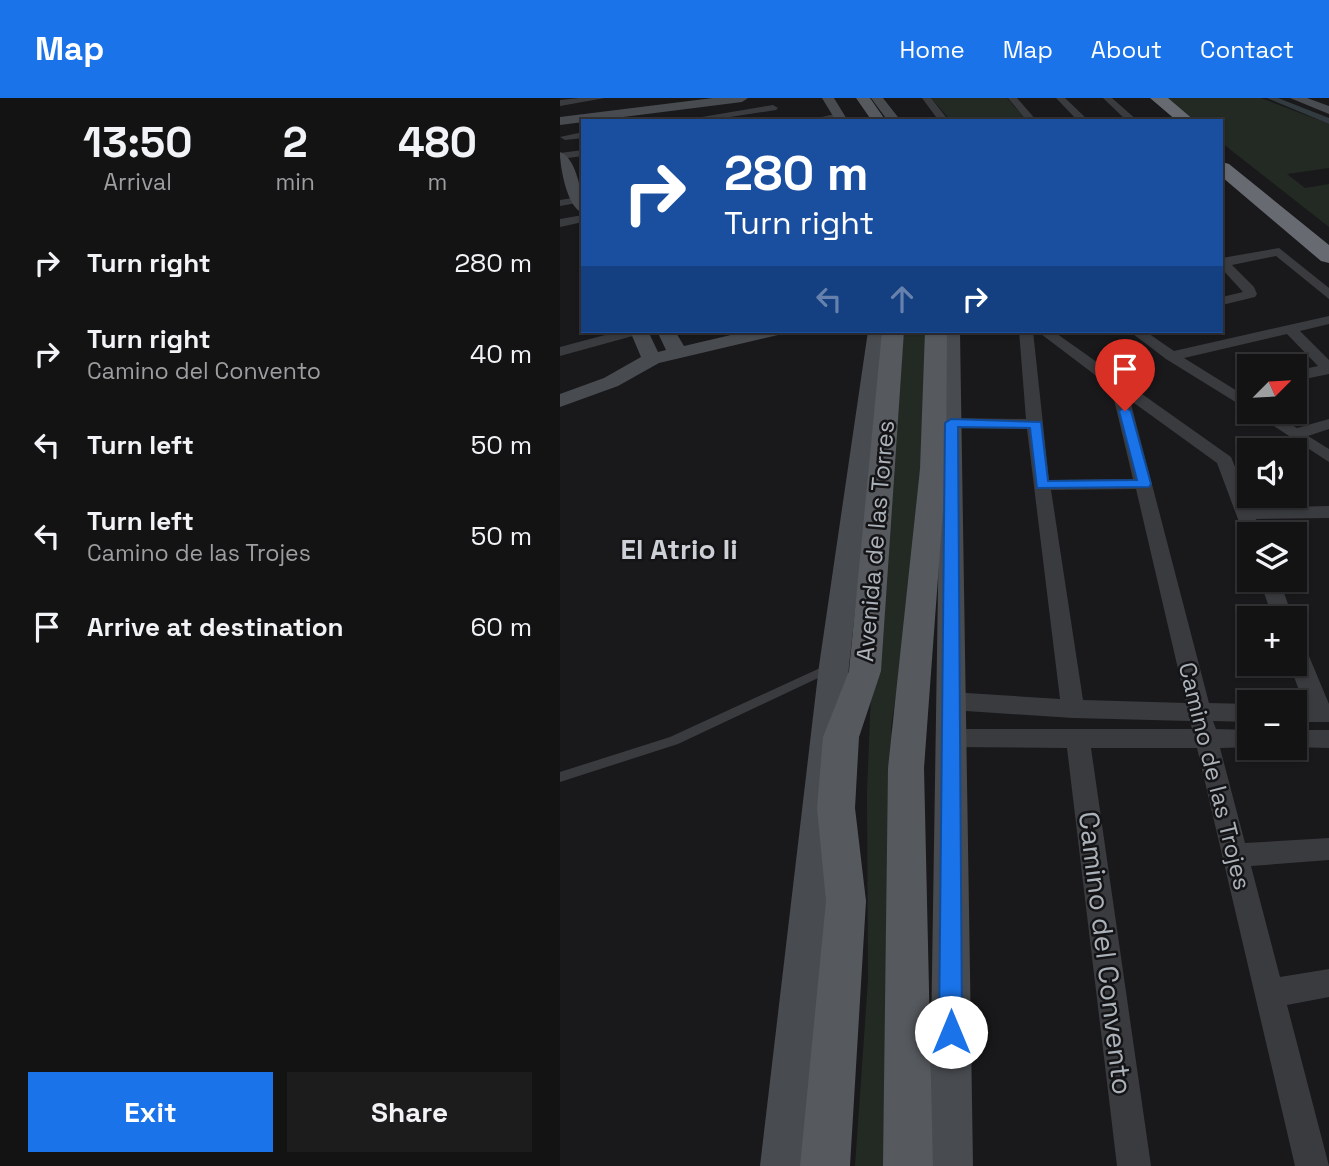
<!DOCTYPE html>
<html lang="en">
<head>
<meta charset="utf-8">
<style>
  :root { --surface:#131314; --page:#1c1c1d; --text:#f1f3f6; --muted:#9d9ea0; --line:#323234; --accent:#1a73e8 }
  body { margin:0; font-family:"Space Grotesk",sans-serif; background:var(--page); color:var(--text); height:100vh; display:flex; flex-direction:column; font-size:26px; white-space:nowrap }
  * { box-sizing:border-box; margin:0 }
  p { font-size:23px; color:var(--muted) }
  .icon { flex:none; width:38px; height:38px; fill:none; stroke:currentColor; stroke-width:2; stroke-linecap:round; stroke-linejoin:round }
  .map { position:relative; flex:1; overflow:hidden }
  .side { display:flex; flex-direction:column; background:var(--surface); width:560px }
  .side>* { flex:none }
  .banner { position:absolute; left:21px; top:21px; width:642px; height:214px; border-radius:0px; box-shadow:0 2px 5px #0004,0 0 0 2px var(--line); background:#1a4fa0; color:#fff; overflow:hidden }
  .needle { width:46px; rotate:66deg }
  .tools { position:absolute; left:677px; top:256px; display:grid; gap:14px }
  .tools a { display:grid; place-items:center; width:70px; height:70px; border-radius:0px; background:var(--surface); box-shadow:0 2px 5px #0004,0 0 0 2px var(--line); font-size:35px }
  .pin { position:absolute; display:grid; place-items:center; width:60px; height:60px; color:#fff; margin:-72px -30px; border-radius:50% 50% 50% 0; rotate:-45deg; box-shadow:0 0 7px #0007 }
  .pin .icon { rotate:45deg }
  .me { position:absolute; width:77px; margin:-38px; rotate:0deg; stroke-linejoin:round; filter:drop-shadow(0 0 5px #0008) }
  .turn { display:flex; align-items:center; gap:24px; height:147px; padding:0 28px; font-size:32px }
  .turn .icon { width:91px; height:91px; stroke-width:2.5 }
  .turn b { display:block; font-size:49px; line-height:60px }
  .lanes { display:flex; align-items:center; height:66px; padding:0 28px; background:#0003; justify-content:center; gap:35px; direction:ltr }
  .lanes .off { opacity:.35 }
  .eta { display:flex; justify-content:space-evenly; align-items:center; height:119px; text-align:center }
  .eta b { font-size:42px; font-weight:800; line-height:49px }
  .primary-button { display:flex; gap:14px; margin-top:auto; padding:14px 28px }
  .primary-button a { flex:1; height:80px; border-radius:0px; background:var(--accent); color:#fff; font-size:28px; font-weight:800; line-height:80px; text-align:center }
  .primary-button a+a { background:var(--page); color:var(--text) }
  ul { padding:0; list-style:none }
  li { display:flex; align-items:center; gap:21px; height:91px; padding:0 28px }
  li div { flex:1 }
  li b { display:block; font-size:26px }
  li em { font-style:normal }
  header { display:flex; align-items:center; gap:42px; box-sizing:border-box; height:98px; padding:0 35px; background:var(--accent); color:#fff }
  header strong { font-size:33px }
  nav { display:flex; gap:38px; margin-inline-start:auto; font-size:24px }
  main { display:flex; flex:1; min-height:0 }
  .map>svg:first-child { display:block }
  .green { fill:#232a23 }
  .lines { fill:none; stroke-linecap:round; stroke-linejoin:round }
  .canal { fill:#323b40; fill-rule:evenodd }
  .lane { fill:#3a3b3f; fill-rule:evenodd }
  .street { fill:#3a3b3f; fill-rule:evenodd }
  .secondary { fill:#484b4f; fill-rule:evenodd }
  .primary { fill:#56595e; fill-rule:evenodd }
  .highway { fill:#676a70; fill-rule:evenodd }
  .route { fill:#1a73e8; stroke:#114b97; stroke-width:2 }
  .labels { text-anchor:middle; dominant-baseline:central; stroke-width:5; stroke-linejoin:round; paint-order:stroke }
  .street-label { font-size:24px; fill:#acb2b9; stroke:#141416 }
  .quarter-label { font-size:28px; font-weight:bold; fill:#cdd0d6; stroke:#141416 }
  .near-street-label { font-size:28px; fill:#acb2b9; stroke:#141416 }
</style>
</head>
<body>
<header>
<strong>Map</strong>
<nav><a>Home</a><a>Map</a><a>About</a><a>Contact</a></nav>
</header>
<main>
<section class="side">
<div class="eta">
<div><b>13:50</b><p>Arrival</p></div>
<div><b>2</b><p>min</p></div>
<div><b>480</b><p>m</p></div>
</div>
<ul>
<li><svg class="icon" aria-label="right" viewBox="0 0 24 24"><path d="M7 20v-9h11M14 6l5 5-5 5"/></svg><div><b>Turn right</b></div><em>280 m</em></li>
<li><svg class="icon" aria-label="right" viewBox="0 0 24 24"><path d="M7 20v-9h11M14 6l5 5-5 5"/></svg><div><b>Turn right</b><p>Camino del Convento</p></div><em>40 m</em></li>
<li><svg class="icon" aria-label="left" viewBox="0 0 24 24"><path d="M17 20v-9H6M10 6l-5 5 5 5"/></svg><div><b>Turn left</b></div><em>50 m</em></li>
<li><svg class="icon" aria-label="left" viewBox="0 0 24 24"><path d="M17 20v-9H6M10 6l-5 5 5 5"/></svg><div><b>Turn left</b><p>Camino de las Trojes</p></div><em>50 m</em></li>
<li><svg class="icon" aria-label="arrive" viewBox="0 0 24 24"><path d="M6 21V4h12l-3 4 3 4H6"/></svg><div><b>Arrive at destination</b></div><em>60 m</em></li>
</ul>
<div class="primary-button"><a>Exit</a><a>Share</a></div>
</section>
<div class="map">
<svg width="769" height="1068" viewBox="0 0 769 1068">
  <rect width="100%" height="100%" fill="#19191b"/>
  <!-- green -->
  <path class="green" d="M371,0H447L467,23H391Z
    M604,0H701L769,26V70L727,76L745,90L769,86V129L662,45V23H633Z
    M341,233H366L360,446L331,629L343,724L324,1068H295L308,882L307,694L311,595Z"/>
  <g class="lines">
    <!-- canal -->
    <path class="canal" d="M707,0H718L769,20V26Z"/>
    <!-- lane -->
    <path class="lane" d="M271,565L275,566L276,569L275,572L118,646L0,684V674L110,639Z"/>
    <!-- street -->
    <path class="street" d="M19,0H45L0,8V2Z
      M362,0H371L389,23H379Z
      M448,0H457L477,23H467Z
      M496,0H505L529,23H518Z
      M543,0H552L578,23H567Z
      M213,7L218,10L216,12L144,23H118Z
      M280,15L283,16V20L243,23Z
      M23,34V40L5,42L0,39Z
      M23,52V58L0,61V55Z
      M19,99L23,100V104L0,108V102Z
      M23,117V124L0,129V121Z
      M719,150L769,190V201L716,158L672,167L694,189L697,196L695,199L662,207V199L683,194L662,171V160Z
      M769,218V226L740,233L769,262V276L735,283V273L758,268L727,236L624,260L690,301V313L606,261L569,233H585L614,253Z
      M60,233H82L80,236L0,258V249Z
      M459,233H473L489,382L573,381L551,289L477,233H493L671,359L692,410L769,408V420L696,421L701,436H690V441L685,440L657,365L570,302L649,605L690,606V624L653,623L656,631L690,632V649H693L660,650L685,745L769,740V762L691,768L720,879L769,871V899L727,907L769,1068H735L637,650H531L591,1068H557L507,650L391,649L383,647L379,640L383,633L391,631H632L630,623L513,620L391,612L383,609L380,603L383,597L391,594L500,601L467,331L391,330L383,325L391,320L466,321ZM576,391L626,605L523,602L491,392Z
      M691,313H710L737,330L769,321V331L748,338L769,351V364Z
      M699,481H719L733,520H713Z
      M735,543L743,545L746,551L769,606V624H735V606H744L729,565H735Z
      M735,632H769V650L732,649H735Z"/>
    <!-- secondary -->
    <path class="secondary" d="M153,0H188L182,4L0,27V19Z
      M262,0H274L288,23H276Z
      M311,0H323L341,23H328Z
      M730,0H747L769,8V16Z
      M0,54C17,60 23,99 23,115C7,110 0,69 0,54Z
      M70,233H88L98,254L106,252L97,233H115L124,248L188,233H220L218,237L99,265L58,288L0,309V296L44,280L81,259Z
      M308,233H326L289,568L244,1068H200L259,568Z
      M382,233H400L413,1068H369Z"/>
    <!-- primary -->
    <path class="primary" d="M296,0H310L326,23H312Z
      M322,233H344L321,573L299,639L295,710L306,803L290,1068H240L266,803L257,710L263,639L289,573Z
      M365,233H387L386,371L364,670L373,1068H323L328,670L360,371Z"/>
    <!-- highway -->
    <path class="highway" d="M590,0H608L635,23H617Z
      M662,64L669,66L769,147V165L761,163L662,79Z"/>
  </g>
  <!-- route -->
  <path class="route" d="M565,309L571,313L591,386L589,389L477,390L470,330L398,329L402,934L399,942L391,946L383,942L379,934L385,325L391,321L481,324L488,383L577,382L559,313Z"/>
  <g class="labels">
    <!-- street labels -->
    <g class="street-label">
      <text transform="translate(315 443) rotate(-85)">Avenida de las Torres</text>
      <text transform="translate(655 678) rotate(76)">Camino de las Trojes</text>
    </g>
    <!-- quarter labels -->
    <g class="quarter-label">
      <text x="119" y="451">El Atrio Ii</text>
    </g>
    <!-- near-street labels -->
    <g class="near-street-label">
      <text transform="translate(546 855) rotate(83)">Camino del Convento</text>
    </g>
  </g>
</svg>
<div class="tools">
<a><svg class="needle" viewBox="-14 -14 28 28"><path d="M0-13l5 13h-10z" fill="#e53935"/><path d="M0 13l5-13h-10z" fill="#9d9ea0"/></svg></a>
<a><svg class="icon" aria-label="sound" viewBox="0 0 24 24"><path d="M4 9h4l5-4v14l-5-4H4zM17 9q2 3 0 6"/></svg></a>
<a><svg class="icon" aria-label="layers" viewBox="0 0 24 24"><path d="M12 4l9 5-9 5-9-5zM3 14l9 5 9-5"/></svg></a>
<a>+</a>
<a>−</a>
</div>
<div class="pin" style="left:565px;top:313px;background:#d93025"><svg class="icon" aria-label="arrive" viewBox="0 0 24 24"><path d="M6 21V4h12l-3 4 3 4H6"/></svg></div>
<svg class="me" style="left:391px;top:934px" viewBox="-20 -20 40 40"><circle r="19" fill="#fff"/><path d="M0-13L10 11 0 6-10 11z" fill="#1a73e8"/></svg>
<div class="banner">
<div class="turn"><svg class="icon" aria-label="right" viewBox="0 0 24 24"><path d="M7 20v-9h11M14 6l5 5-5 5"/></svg><div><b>280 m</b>Turn right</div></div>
<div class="lanes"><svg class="icon off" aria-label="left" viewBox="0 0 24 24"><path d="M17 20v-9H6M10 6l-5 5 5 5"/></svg><svg class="icon off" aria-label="ahead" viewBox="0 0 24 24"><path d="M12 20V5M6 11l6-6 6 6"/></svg><svg class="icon" aria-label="right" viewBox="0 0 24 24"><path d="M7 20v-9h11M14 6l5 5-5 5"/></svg></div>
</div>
</div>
</main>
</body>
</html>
